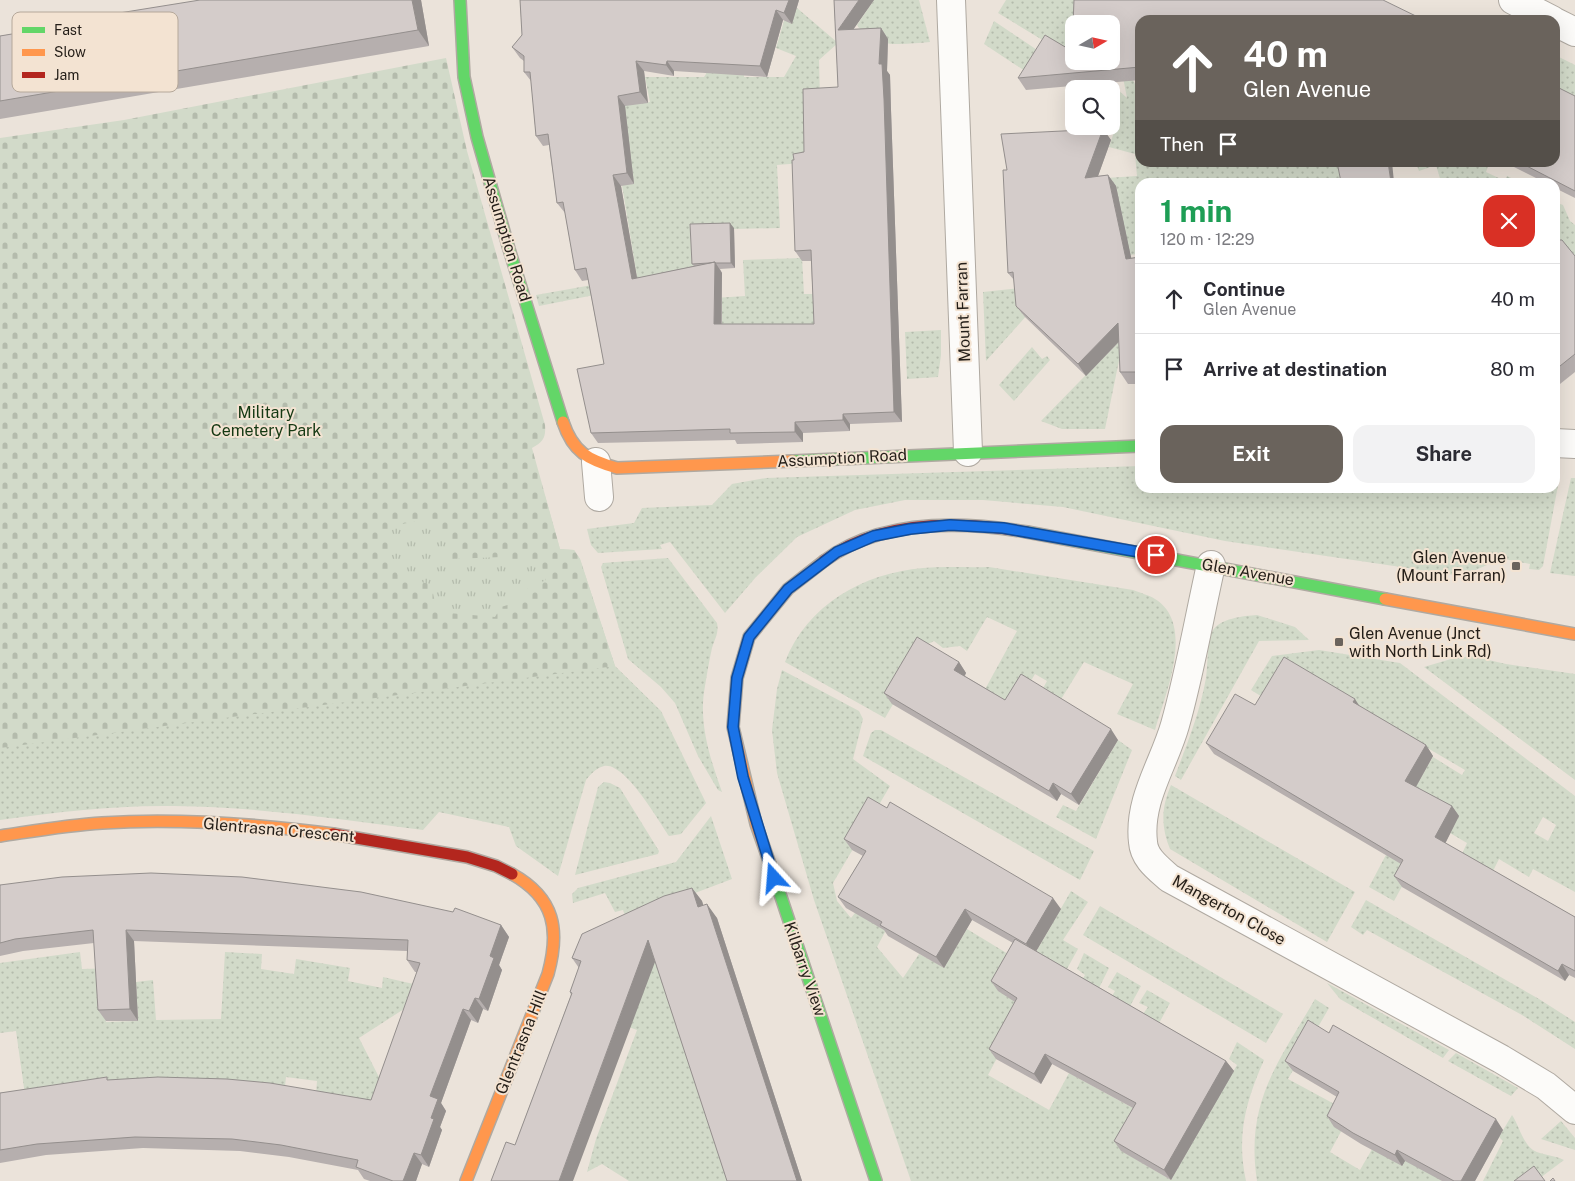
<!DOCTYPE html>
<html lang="en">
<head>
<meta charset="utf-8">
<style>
  :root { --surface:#fff; --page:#f2f2f3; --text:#2b2b33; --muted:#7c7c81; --line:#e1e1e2; --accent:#6a635c }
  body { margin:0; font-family:"Public Sans",sans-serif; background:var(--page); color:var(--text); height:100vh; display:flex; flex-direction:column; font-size:19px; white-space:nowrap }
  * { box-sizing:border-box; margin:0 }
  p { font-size:16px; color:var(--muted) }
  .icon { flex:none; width:28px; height:28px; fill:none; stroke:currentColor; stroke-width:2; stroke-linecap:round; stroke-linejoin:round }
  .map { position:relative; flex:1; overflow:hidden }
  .panel { position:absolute; left:1135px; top:178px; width:425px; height:315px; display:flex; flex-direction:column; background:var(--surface); border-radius:15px; box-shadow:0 5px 20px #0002 }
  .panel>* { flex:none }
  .banner { position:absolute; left:1135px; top:15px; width:425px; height:152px; border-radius:15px; box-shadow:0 5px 20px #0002; background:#6a635c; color:#fff; overflow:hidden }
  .needle { width:32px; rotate:81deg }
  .buttons { position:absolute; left:1065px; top:15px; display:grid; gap:10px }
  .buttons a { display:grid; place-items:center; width:55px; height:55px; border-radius:10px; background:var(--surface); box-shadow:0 5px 20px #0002; font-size:25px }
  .pin { position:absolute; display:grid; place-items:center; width:42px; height:42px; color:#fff; margin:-21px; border:2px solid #fff; border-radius:50%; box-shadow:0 1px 5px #0007 }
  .me { position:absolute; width:55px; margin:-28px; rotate:341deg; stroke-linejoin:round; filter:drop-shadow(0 0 4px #0008) }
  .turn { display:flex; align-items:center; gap:18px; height:105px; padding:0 25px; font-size:22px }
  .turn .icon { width:65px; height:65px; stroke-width:2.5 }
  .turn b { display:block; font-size:35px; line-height:42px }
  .then { display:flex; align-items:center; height:48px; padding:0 25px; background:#0003; gap:10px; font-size:19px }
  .round { display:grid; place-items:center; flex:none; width:52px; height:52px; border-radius:15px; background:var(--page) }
  .head { display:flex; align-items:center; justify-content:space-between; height:85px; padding:0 25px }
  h1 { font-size:30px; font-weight:700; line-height:38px; color:#1e9e55 }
  .primary-button { display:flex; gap:10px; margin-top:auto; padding:10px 25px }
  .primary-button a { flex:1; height:58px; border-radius:15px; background:var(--accent); color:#fff; font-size:20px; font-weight:700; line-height:58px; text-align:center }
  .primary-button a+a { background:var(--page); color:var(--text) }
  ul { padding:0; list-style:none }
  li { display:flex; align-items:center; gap:15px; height:70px; padding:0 25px; border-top:1px solid var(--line) }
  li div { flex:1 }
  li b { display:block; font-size:19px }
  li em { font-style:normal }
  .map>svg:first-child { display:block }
  .grass { fill:url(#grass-dots); fill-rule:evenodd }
  .cemetery { fill:url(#cemetery-stones) }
  .park { fill:url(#park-tufts) }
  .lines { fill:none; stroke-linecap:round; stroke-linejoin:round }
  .street-casing { stroke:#afa9a1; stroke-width:30 }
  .fast-casing { stroke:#afa9a1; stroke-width:14 }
  .slow-casing { stroke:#afa9a1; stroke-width:14 }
  .jam-casing { stroke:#afa9a1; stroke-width:14 }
  .street { stroke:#fcfbf9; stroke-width:28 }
  .fast { stroke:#63d668; stroke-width:11 }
  .slow { stroke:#ff974d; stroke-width:11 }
  .jam { stroke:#b3261e; stroke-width:11 }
  .wall { fill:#b6afae }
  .shaded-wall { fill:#948f8d }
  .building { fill:#d4ccca; stroke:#948f8d; fill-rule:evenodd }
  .route-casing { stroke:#114b97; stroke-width:12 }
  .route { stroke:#1a73e8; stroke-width:9 }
  .poi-dot { fill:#6a635c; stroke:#f3e3d2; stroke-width:2 }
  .labels { text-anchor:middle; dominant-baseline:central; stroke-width:4; stroke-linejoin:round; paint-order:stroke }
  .street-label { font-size:16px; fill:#241e18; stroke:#f3e3d2 }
  .park-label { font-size:16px; fill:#153913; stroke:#f3e3d2 }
  .poi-label { font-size:16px; fill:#241e18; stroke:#f3e3d2; text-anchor:end }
  .key { fill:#f3e3d2; stroke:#b5a89a; stroke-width:1 }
  .key-label { font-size:14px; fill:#241e18 }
</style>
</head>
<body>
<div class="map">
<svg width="1575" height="1181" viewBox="0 0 1575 1181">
  <defs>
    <pattern id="grass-dots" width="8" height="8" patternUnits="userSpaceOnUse" patternTransform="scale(1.25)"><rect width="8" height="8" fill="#d2dac9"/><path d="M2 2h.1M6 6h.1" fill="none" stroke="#b4bbac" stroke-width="1.8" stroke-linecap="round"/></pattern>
    <pattern id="cemetery-stones" width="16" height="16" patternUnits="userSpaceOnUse" patternTransform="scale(1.25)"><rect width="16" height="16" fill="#d2dac9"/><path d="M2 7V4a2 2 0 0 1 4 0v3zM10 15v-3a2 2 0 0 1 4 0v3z" fill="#b4bbac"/></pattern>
    <pattern id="park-tufts" width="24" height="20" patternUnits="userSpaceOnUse" patternTransform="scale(1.25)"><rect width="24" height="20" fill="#d2dac9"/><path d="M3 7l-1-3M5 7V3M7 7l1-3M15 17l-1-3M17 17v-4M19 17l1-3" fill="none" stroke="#b4bbac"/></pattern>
  </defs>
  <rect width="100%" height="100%" fill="#ebe3da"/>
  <!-- grass -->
  <path class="grass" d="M874,0H919L930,42C903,44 874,50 857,25Z
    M1006,0H1088L1074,24V59L998,13Z
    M797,8L838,43L819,60L820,99L814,162L777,165L780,228L694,230L695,275L539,306L536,295L637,277L622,185L625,105L650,102L645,77H704L706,74L707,60L746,57L744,77H784L796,56L776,48L784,21Z
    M994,21L1046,56L1034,77L984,44Z
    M1555,55L1575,65V100L1555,103Z
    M1121,67L1133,80L1137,88L1140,87V162H1321L1322,166L1348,163L1392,182H1140V270H1137V254L1109,258L1106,178L1137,176L1135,154L1109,147L1115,129L1109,126H1111V89H1088L1098,72L1127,98Z
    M1416,163H1489L1486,172L1505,181L1507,176L1520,182H1441L1436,165L1419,171Z
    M1555,202L1563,205L1570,221L1575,225V257L1555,253Z
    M802,258L804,294H820L844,326L718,329L715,298L745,296L743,260Z
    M1021,288L1028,314L986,361L983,292Z
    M941,330V355L938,377L907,379L905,332Z
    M1118,342L1122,346L1105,429H1062L1041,421Z
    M1032,347L1042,359L1047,356L1050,360L1014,401L999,385Z
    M1140,466V488H1555V475L1559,480L1543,566L1539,570L1529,569L1530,564L1490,556L1487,565L1462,576L1225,541L1063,507L983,500H905L855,510L797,537L756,577L725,613L670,542L660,545L662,549L598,553L591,545L587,529L634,523L642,508L712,505L732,484L766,478Z
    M1571,478H1575V576L1550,573Z
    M545,496L560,549L574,550L580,559L615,666L661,711L706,803L681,834L669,836C658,820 625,762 604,766C596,768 591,774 586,780L558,876L516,846L509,827L439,812L423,830C340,819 258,807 174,806C116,805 57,812 0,820V741Z
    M668,558L717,623C719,633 715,638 712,648C709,661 707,674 705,686C698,723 710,758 722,792L718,790L698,756L675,703L661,687L628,659L601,567L603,563Z
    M989,567L1133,590C1140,593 1149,595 1155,599C1196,624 1165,695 1155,730L1117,714L1133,684L1084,662L1055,709L1037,699L1047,681L1035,674L1013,711L983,693L1017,631L987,617L967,651L960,646L943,648L934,641L928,644L885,718L785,662C807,605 863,573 923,568C945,566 967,568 989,567Z
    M1257,615L1295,627L1309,640L1259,641L1181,780L1175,776C1187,744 1200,712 1206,678C1208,666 1207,642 1212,632C1219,618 1244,616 1257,615Z
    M1319,650L1400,663L1575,796V892L1533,869L1529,877L1499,859L1491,875L1460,858L1467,843L1450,833L1411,792L1433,757L1462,775L1465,770L1344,699L1311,727L1251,690L1272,656ZM1543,817L1556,825L1548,841L1534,833Z
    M1471,656L1506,664L1575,674V780L1424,667L1451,659Z
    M782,670L859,711L863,719L853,759L890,786L833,883L837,901L851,918L855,913L899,906L877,947L903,978L919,954L944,967L967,929L1028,966L1071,891L1088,902L1063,940L1078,949L1063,976L997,1058L988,1075L1049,1110L1069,1073L1131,1107L1138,1096V1123L1122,1151L1171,1180L1237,1065L1229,1059L1237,1042L1264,1060C1246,1101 1236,1135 1246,1181H911L814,900L777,773L772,730L777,689Z
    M875,730H881L1094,851L1080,880L863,756L871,733Z
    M1118,740L1132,750L1096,839L1056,817L1063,805L1076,811Z
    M604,782L610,783L620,788L659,851L658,854L575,875L598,787Z
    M1171,785L1355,892L1327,942L1170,849C1161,827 1161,808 1171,785Z
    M711,816L732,879L666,904L757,1181H629L602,1164L587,1172L596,1139L637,1030L618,1023L628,994L646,988L624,932L626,918L623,910L615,912L605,893L573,903L572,894L578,888L676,862Z
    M1388,851L1417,859L1394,901L1369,887Z
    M1366,900L1539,999L1575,1022V1049L1522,1015L1367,930L1363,935L1351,927Z
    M1100,906L1283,1014L1266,1043L1083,935Z
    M80,952L82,969L118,968L105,1002L106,1022L138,1021L136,982L153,980L156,1020L221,1019L225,952L262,954L261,969L294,974L296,959L350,968L348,981L382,988L383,977L435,989L359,1038L382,1083L376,1104L316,1094L317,1081L286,1077L284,1096L26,1102L16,1031L0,1033V963Z
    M1084,953L1109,968L1092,1002L1080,983L1085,975L1077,969Z
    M1117,972L1141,986L1123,1019L1110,1000L1115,991L1108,987Z
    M1327,983L1449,1050L1443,1058L1340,999Z
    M1147,990L1170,1003L1157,1027L1140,1018L1148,1007L1139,1003Z
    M1315,999L1329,1008L1288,1079L1351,1113L1330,1152L1360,1170L1379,1137L1410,1153L1442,1181H1257C1245,1102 1278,1063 1315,999Z
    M1456,1053L1518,1088L1511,1096L1448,1061Z
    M1512,1115C1519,1125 1522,1142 1533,1150C1541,1155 1554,1155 1564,1160L1536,1181H1483L1503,1141L1499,1137Z
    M1561,1121L1575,1138V1150L1541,1139Z"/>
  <!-- cemetery -->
  <path class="cemetery" d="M446,58L467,151L545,425C546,438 543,442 532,448L560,549L574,550L580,559L615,666L0,748V138L124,120Z"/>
  <!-- park -->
  <path class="park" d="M432,518L442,537L449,540L452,559L502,557L509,563L540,561L546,580L523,591L518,602L501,607L495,617L437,612L431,584L400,578C388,560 385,546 392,526Z"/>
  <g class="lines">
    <defs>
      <path id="street" d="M951,0L968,452
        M1513,0L1552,20
        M1555,22L1575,32
        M1555,443L1575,444
        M596,462L599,497
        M1211,565C1199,618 1190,672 1175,725C1164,764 1138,800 1143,842C1144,858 1158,868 1169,878L1501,1059L1546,1086L1575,1110"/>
      <path id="fast" d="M460,0L464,77L477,137L509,249L563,422
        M793,461L1140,446
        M1027,532L1385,599
        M770,864L876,1181"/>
      <path id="slow" d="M563,422C573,452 588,460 617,468L793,461
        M1385,599L1575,634
        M0,836C34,831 68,825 102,823C179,818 257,824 333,834
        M770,864L756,824L733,727L737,678L749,637L788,589L824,561
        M466,1181L548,974C560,930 555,898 512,874"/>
      <path id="jam" d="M824,561C880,519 961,521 1027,532
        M333,834L467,857L496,866L512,874"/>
    </defs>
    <!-- street casing -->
    <use href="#street" class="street-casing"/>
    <!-- fast casing -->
    <use href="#fast" class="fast-casing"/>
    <!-- slow casing -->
    <use href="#slow" class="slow-casing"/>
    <!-- jam casing -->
    <use href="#jam" class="jam-casing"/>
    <!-- street -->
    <use href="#street" class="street"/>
    <!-- fast -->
    <use href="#fast" class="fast"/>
    <!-- slow -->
    <use href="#slow" class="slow"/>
    <!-- jam -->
    <use href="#jam" class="jam"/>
  </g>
  <!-- wall -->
  <path class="wall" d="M421,0L429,46L0,119V36L113,17Z
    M520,0H799L792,24L783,20L767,77L674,71V76L644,71L648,103L625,106L634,184L621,186L637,278L694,266L692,264L734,228L735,268L720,269L722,273V324H814L811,261H802L795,251L794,160L804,152L838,87L834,0H874L853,29L881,28L888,39L887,71L890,75L891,110L902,422L850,424V431L803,433V442L737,444L735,440L598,443L591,433L604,364L588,280L582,281L575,270L565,213L557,203L549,145L543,146L536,136L531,81L524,72V61L520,58L512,47L522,35Z
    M1074,0L1140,20V80L1026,90L1018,78L1072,51Z
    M1575,96V198L1555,188V182H1544L1504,162H1555Z
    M1103,129L1111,140L1098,176L1108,175L1116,186L1131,258L1140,257V384H1128L1120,372L1119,342L1086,376L1025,317L1016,306L1014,280L1008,273L1007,170Z
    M1555,240L1575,256V372L1555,388Z
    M959,662L966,673L965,676L1005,700L1118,740L1079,805L1061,794L1057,801L892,704L884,693Z
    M1255,705L1360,707L1426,745L1433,756L1416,787L1452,806L1459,816L1445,843L1575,917V978L1569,975L1565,981L1402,887L1394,876L1401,864L1214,754L1206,743Z
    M844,839L1061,909L1036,951L1226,1061L1234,1071L1171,1180L1121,1151L1114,1141L1133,1108L1052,1064L1041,1084L996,1059L989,1049L1015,1002L998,991L991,981L1013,943L972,920L944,968L888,936L884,930L846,908L838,897L863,856L852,850Z
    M0,885L501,925L509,937L499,965L502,970L488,1011L483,1009L478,1023L471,1020L441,1103L446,1111L440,1127L442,1130L429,1167L422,1164L416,1181H370L364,1179L358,1170L289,1157L240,1151L143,1148L46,1155L0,1163V1093L109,1080L371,1100L417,972H415L407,960V951L134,941L138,1021H106L98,1010L94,943L23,951L0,956Z
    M692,888L702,901L703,905L717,918L802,1181H727L655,961L515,1145L571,995L570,992L579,968L572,958Z
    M1329,1033L1503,1130L1475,1181H1442L1405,1161L1402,1166L1361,1144L1334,1127L1327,1116L1337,1097L1293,1071L1285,1061Z"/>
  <!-- shaded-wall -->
  <path class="shaded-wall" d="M412,0H421L429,46L418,30Z
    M789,0H799L792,24L784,13Z
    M859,0H874L846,40L838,30Z
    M776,10L783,20L767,77L760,66Z
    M881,28L888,39L887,71L890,75L891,110L902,422L894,412L879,64Z
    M636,61L644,71L648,103L640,92Z
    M667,61L674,71V76L666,65Z
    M618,96L625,106L634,184L627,173Z
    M1103,129L1111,140L1093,190L1085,178Z
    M1388,162H1392L1394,182H1391Z
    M613,175L621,186L639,289L632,279Z
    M1108,175L1116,186L1134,271L1126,259Z
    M730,223L734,228L735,268L731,263Z
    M715,262L722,273L721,334L714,324Z
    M1118,323L1126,334L1086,376L1078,364Z
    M843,414L850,424V431L843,420Z
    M795,422L803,433V442L795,432Z
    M959,662L966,673L962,680L954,670Z
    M1355,699L1362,710L1353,702Z
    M1111,729L1118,740L1079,805L1071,794Z
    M1426,745L1433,756L1413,792L1405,781Z
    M1053,783L1061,794L1057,801L1049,791Z
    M1452,806L1459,816L1443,848L1435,837Z
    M692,888L702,901L708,920L698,907Z
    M1053,898L1061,909L1034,955L1026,944Z
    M707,904L717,918L802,1181H797Z
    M965,909L972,920L944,968L936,957Z
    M501,925L509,937L499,965L502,970L488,1011L479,999L490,956Z
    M126,930L134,941L138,1021L130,1009Z
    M648,940L658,954L573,1181H559Z
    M1562,964L1569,975L1565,981L1558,971Z
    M475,998L483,1009L478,1023L469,1011Z
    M463,1009L471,1020L441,1103L446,1111L440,1127L442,1130L429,1167L421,1155L431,1118L430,1096Z
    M1045,1054L1052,1064L1041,1084L1034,1074Z
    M1226,1061L1234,1071L1171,1180L1164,1170Z
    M1496,1119L1503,1130L1475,1181H1461Z
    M1397,1150L1405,1161L1402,1166L1395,1155Z
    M414,1153L422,1164L416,1181H403Z"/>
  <!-- building -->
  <path class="building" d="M200,0H412L418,30L0,101V36L113,17V14Z
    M520,0H789L784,13L776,10L760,66L667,61L666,65L636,61L640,92L618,96L627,173L613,175L632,279L715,262L714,324H814L811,250L795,251L792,160H794L793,154L804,152L803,89L838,87L834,0H859L838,30L881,28L879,64H882L884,99L894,412L843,414V420L795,422V432L730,433V429L591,433L577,369L604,364L586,268L575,270L563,202L557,203L548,134L536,136L530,72H524V56L512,47L522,35Z
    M1074,0H1383L1424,20H1140V67L1018,78L1045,35L1072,51ZM1074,24H1111V61H1074Z
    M1555,86L1575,96V191L1519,162H1555Z
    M1103,129L1085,178L1108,175L1126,259L1140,257V372H1120L1118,323L1078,364L1016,306L1013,272L1008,273L1003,170H1007L1001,134Z
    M1337,162H1388L1391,182H1341Z
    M730,223L731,263H715V262L709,263L692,264L690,224Z
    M1555,240H1562L1575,256V354L1555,370Z
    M917,637L959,662L954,670L1005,700L1021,674L1111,729L1071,794L1053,783L1049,791L884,693Z
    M1284,657L1355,699L1353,702L1426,745L1405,781L1452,806L1435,837L1575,917V971L1562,964L1558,971L1394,876L1403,860L1206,743L1235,694L1255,705Z
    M868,797L887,808L890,802L1053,898L1026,944L965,909L936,957L880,925L882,922L838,897L866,851L844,839Z
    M151,873L242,877L361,892L453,912L455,908L501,925L490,956L494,958L479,999L475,998L469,1011L463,1009L430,1096L438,1099L431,1118L434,1119L421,1155L414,1153L403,1181H393L356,1167L358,1160L281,1145L232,1139L135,1137L37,1144L0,1150V1093L107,1077V1080L158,1077L227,1079L270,1083L371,1100L420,963L407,960L408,940L126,930L130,1009L98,1010L93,930L15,939L0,943V885L62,877Z
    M692,888L698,907L707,904L797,1181H727L648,940L559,1181H491L506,1142L515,1145L572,993L570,992L581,961L572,958L582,934L664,896Z
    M1015,939L1226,1061L1164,1170L1114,1141L1136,1103L1045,1054L1034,1074L989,1049L1017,998L991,981Z
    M1308,1020L1329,1033L1333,1025L1496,1119L1461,1181H1454L1397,1150L1395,1155L1353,1133L1327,1116L1339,1092L1285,1061Z
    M1534,1166L1545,1181H1514Z
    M1553,1178L1555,1181H1550Z"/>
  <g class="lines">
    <defs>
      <path id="route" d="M774,878L743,777L733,727L737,678L749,637L788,589L837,552L874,536L910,529L950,525L1003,528L1156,555"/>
    </defs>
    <!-- route casing -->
    <use href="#route" class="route-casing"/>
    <!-- route -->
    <use href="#route" class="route"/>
  </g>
  <!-- markers -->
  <g class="poi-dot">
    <rect x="1511" y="561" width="10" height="10" rx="2.5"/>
    <rect x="1334" y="637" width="10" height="10" rx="2.5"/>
  </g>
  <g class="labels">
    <!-- street labels -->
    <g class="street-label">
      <text transform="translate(507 239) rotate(73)">Assumption Road</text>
      <text transform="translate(963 312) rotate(-92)">Mount Farran</text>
      <text transform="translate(842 458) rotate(-3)">Assumption Road</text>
      <text transform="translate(1248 572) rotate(10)">Glen Avenue</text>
      <text transform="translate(279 830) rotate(5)">Glentrasna Crescent</text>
      <text transform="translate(1229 910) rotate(29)">Mangerton Close</text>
      <text transform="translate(805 969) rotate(71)">Kilbarry View</text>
      <text transform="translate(521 1042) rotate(-68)">Glentrasna Hill</text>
    </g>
    <!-- park labels -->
    <g class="park-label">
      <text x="266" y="412">Military<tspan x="266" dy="18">Cemetery Park</tspan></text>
    </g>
    <!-- poi labels -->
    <g class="poi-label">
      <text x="1506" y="557">Glen Avenue<tspan x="1506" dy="18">(Mount Farran)</tspan></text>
      <text x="1349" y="633" text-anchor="start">Glen Avenue (Jnct<tspan x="1349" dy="18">with North Link Rd)</tspan></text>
    </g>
  </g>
  <!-- legend -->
  <rect x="12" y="12" width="166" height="80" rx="8" class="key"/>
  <rect x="22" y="27" width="23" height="6" fill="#63d668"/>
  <rect x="22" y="49" width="23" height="7" fill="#ff974d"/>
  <rect x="22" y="72" width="23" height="6" fill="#b3261e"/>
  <g class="key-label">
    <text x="54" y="35">Fast</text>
    <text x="54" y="57">Slow</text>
    <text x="54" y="80">Jam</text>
  </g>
</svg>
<div class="buttons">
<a><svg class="needle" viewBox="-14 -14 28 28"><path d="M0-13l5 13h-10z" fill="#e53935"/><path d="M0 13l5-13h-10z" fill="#7c7c81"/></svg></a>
<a><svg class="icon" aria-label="search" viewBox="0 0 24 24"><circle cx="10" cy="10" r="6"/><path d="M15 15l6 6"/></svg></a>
</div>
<div class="pin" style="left:1156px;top:555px;background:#d93025"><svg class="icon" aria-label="arrive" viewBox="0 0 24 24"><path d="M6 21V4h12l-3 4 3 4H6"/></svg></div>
<svg class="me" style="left:774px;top:878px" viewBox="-20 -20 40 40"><path d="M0-17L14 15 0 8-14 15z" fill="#1a73e8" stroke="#fff" stroke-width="4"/></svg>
<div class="banner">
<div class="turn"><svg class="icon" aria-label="ahead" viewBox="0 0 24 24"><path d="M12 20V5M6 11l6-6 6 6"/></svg><div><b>40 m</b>Glen Avenue</div></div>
<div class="then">Then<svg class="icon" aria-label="arrive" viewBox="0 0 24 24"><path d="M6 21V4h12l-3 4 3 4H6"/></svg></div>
</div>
<section class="panel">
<div class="head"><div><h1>1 min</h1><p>120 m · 12:29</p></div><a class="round" style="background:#d93025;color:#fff"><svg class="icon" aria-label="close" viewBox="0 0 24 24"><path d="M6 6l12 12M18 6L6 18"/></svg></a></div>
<ul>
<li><svg class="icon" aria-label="ahead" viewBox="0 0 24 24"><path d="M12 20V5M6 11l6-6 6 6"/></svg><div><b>Continue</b><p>Glen Avenue</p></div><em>40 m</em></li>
<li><svg class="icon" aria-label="arrive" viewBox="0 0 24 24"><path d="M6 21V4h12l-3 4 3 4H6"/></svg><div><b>Arrive at destination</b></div><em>80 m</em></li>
</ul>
<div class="primary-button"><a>Exit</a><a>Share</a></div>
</section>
</div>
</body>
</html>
